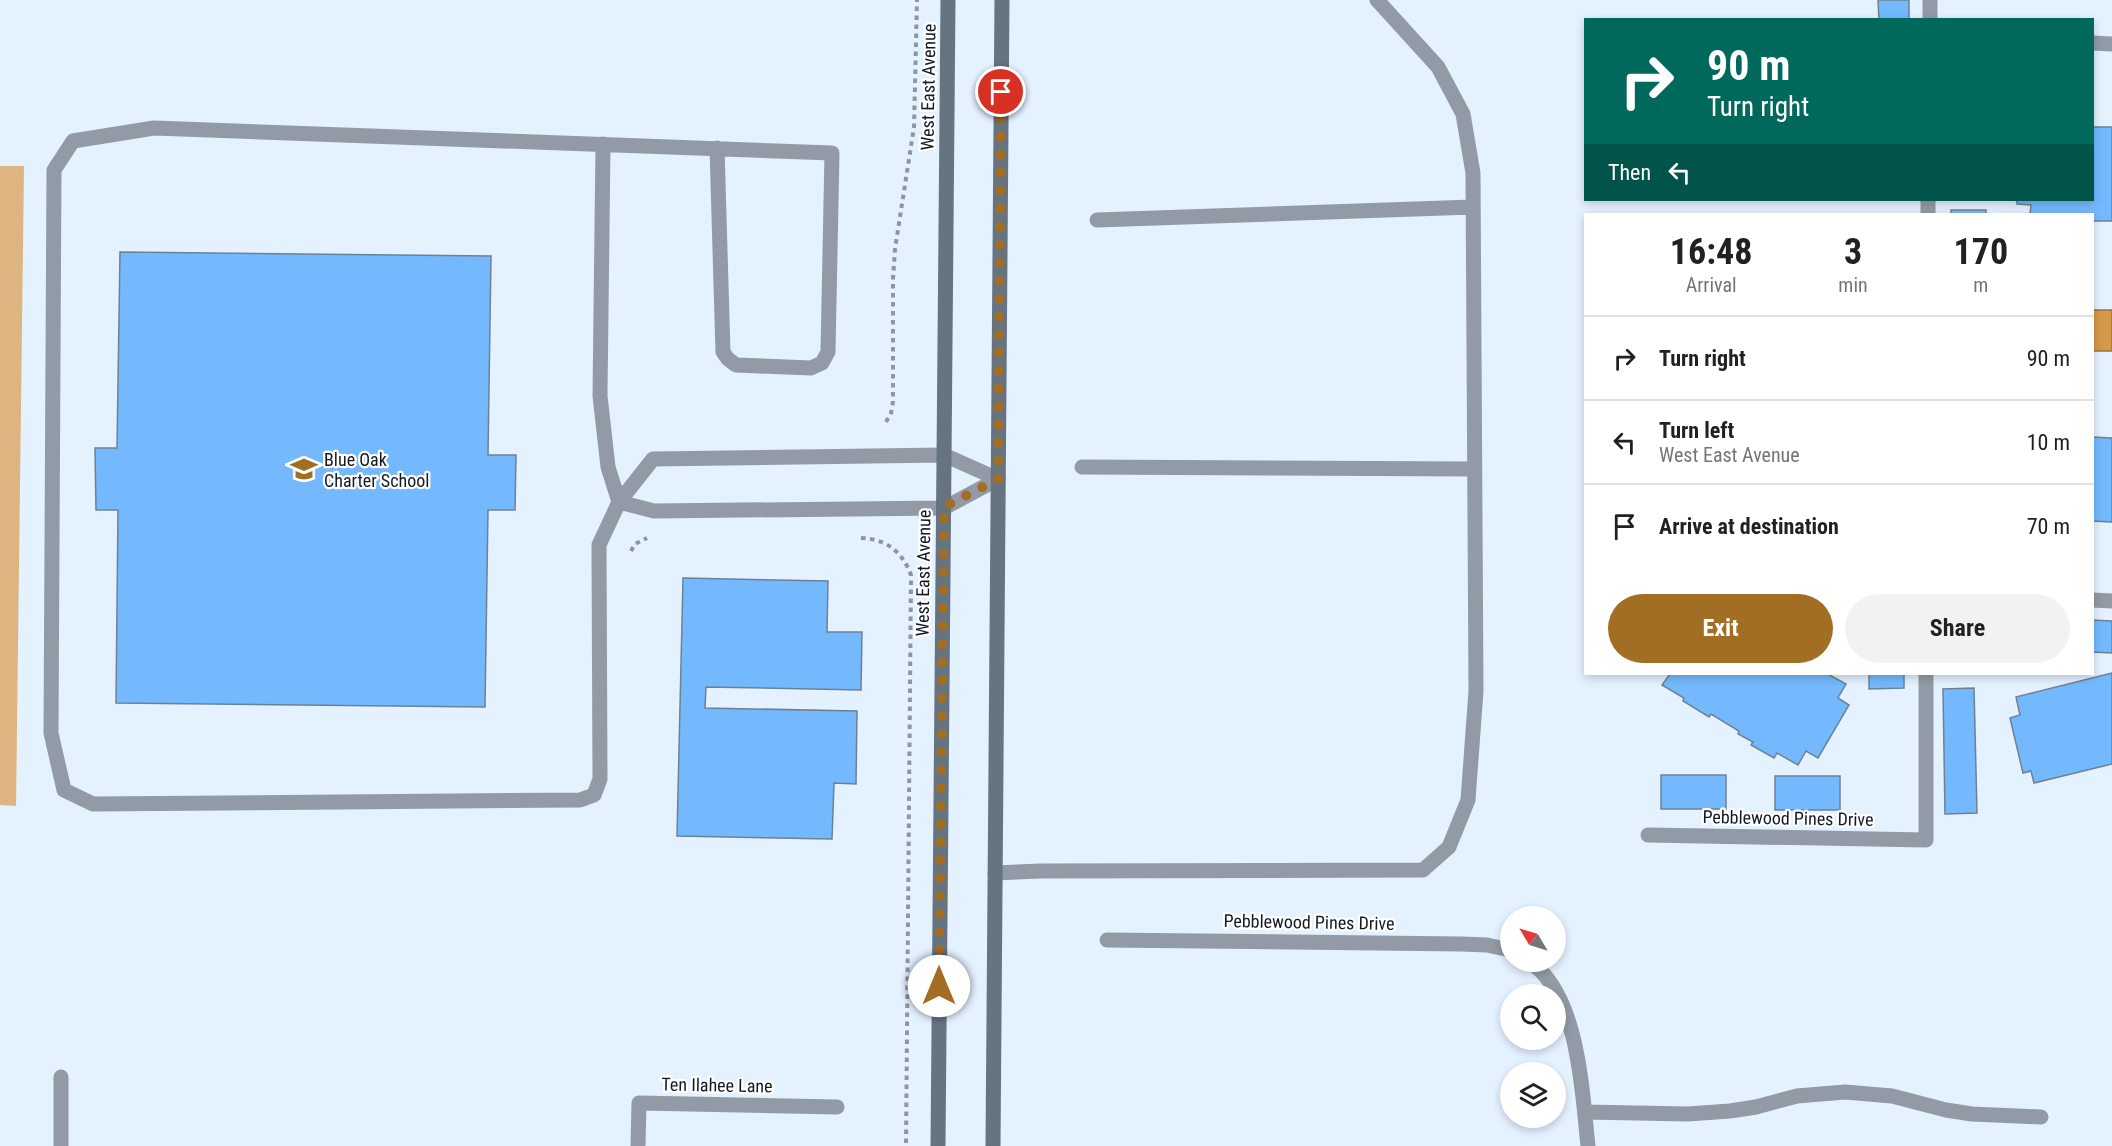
<!DOCTYPE html>
<html lang="en">
<head>
<meta charset="utf-8">
<style>
  :root { --surface:#fff; --page:#f2f2f2; --text:#202124; --muted:#757577; --line:#e0e0e0; --accent:#a16e24 }
  body { margin:0; font-family:"Roboto Condensed",sans-serif; background:var(--page); color:var(--text); height:100vh; display:flex; flex-direction:column; font-size:22px; white-space:nowrap }
  * { box-sizing:border-box; margin:0 }
  p { font-size:20px; color:var(--muted) }
  .icon { flex:none; width:33px; height:33px; fill:none; stroke:currentColor; stroke-width:2; stroke-linecap:round; stroke-linejoin:round }
  .map { position:relative; flex:1; overflow:hidden }
  .sheet { position:absolute; left:1584px; top:213px; width:510px; height:462px; display:flex; flex-direction:column; background:var(--surface); border-radius:0px; box-shadow:0 3px 9px #0003 }
  .sheet>* { flex:none }
  .top-card { position:absolute; left:1584px; top:18px; width:510px; height:183px; border-radius:0px; box-shadow:0 3px 9px #0003; background:#00695c; color:#fff; overflow:hidden }
  .needle { width:39px; rotate:308deg }
  .fabs { position:absolute; left:1500px; top:906px; display:grid; gap:12px }
  .fabs a { display:grid; place-items:center; width:66px; height:66px; border-radius:50%; background:var(--surface); box-shadow:0 3px 9px #0003; font-size:30px }
  .pin { position:absolute; display:grid; place-items:center; width:51px; height:51px; color:#fff; margin:-26px; border:3px solid #fff; border-radius:50%; box-shadow:0 2px 6px #0007 }
  .me { position:absolute; width:66px; margin:-33px; rotate:0deg; stroke-linejoin:round; filter:drop-shadow(0 0 4px #0008) }
  .turn { display:flex; align-items:center; gap:21px; height:126px; padding:0 24px; font-size:27px }
  .turn .icon { width:78px; height:78px; stroke-width:2.5 }
  .turn b { display:block; font-size:42px; line-height:51px }
  .then { display:flex; align-items:center; height:57px; padding:0 24px; background:#0003; gap:12px; font-size:22px }
  .eta { display:flex; justify-content:space-evenly; align-items:center; height:102px; text-align:center }
  .eta b { font-size:36px; font-weight:700; line-height:42px }
  .action { display:flex; gap:12px; margin-top:auto; padding:12px 24px }
  .action a { flex:1; height:69px; border-radius:36px; background:var(--accent); color:#fff; font-size:24px; font-weight:700; line-height:69px; text-align:center }
  .action a+a { background:var(--page); color:var(--text) }
  ul { padding:0; list-style:none }
  li { display:flex; align-items:center; gap:18px; height:84px; padding:0 24px; border-top:2px solid var(--line) }
  li div { flex:1 }
  li b { display:block; font-size:22px }
  li em { font-style:normal }
  .map>svg:first-child { display:block }
  .green { fill:#deb481 }
  .water { fill:#d59949; stroke:#9a733d; stroke-width:1.5 }
  .building { fill:#74b9fd; stroke:#6d8195; stroke-width:1.5 }
  .lines { fill:none; stroke-linecap:round; stroke-linejoin:round }
  .path { stroke:#8c96a2; stroke-width:4; stroke-dasharray:4.5 4.5; stroke-linecap:butt }
  .service { stroke:#929ba5; stroke-width:15 }
  .minor { stroke:#929ba5; stroke-width:15 }
  .secondary { stroke:#667381; stroke-width:15 }
  .route { stroke:#a16e24; stroke-width:10; stroke-dasharray:0 18 }
  .labels { text-anchor:middle; dominant-baseline:central; stroke-width:4.5; stroke-linejoin:round; paint-order:stroke }
  .street-label { font-size:18px; fill:#121921; stroke:#fff }
  .poi-label { font-size:18px; fill:#121921; stroke:#fff; text-anchor:start }
</style>
</head>
<body>
<div class="map">
<svg width="2112" height="1146" viewBox="0 0 2112 1146">
  <rect width="100%" height="100%" fill="#e4f1ff"/>
  <!-- green -->
  <path class="green" d="M0,166H24L16,806L0,805Z"/>
  <!-- water -->
  <path class="water" d="M2092,310H2112V351H2093Z"/>
  <!-- building -->
  <path class="building" d="M1878,0H1909V20H1879Z
    M2092,127H2112V221H2092V214H2030L2031,205L2017,204V200H2092Z
    M1951,210H1986V214H1951Z
    M120,252L491,256L488,455H516L515,510H488L485,707L116,703L118,510H96L95,448H117Z
    M2092,437L2112,438V522L2092,521Z
    M683,578L828,581L827,632H862L861,690L706,687L705,708L857,711L856,784L834,783L832,839L677,836Z
    M2092,620L2112,621V653L2092,652Z
    M2112,673V764L2034,783L2031,771L2023,773L2010,718L2020,715L2016,697Z
    M1670,674H1828L1846,684L1838,698L1849,705L1818,758L1806,751L1798,765L1777,753L1774,758L1751,745L1753,742L1738,734L1739,731L1711,714L1709,717L1683,701L1684,698L1662,685Z
    M1869,674H1904V688L1869,689Z
    M1974,688L1977,813L1945,814L1943,689Z
    M1661,775H1726V809H1661Z
    M1775,776H1840V810H1775Z"/>
  <g class="lines">
    <!-- path -->
    <path class="path" d="M886,422L891,413L893,402V279L895,249L914,127L917,0
      M861,538C886,539 902,551 911,575L906,1146
      M631,551L635,544L647,538"/>
    <!-- service -->
    <path class="service" d="M1930,20V0
      M2092,43L2112,44
      M603,144L600,396L608,467L619,502
      M717,148L723,352L728,359L736,365L811,368L822,363L828,352L832,153L154,128L73,141L54,170L51,733L64,790L93,804L580,800L594,795L600,779L599,545L619,502L653,459L944,455L998,479
      M1928,214V200
      M1097,220L1473,207
      M1082,467L1474,469
      M619,502L654,511L944,508L998,479
      M2092,600L2112,601
      M1648,835L1926,840V674
      M995,873L1041,871L1423,870L1449,847L1468,800L1476,691L1473,173L1463,114L1438,67L1377,0
      M1107,940L1461,944L1487,945L1510,950
      M1530,962C1579,995 1582,1092 1588,1146
      M1585,1112L1688,1114L1730,1111L1756,1107L1797,1096L1845,1092L1892,1096L1946,1110L1972,1114L2041,1117
      M61,1146V1077"/>
    <!-- minor -->
    <path class="minor" d="M638,1146L639,1103L837,1107"/>
    <!-- secondary -->
    <path class="secondary" d="M938,1146L948,0
      M993,1146L1002,0"/>
  </g>
  <g class="lines">
    <!-- route -->
    <path class="route" d="M939,986L944,507L998,479L1001,92"/>
  </g>
  <!-- icons -->
  <defs>
    <symbol id="school-bare" viewBox="-9 -9 18 18"><path d="M0-5L7-2L0 1L-7-2ZM-4 1L0 2.5L4 1V4Q0 6-4 4Z" fill="#a16e24" stroke="#fff" stroke-width="2.5" paint-order="stroke"/></symbol>
  </defs>
  <g fill-rule="evenodd">
    <use href="#school-bare" x="285" y="450" width="38" height="38"/>
  </g>
  <g class="labels">
    <!-- street labels -->
    <g class="street-label">
      <text transform="translate(928 87) rotate(-89)">West East Avenue</text>
      <text transform="translate(923 573) rotate(-89)">West East Avenue</text>
      <text transform="translate(1788 818) rotate(1)">Pebblewood Pines Drive</text>
      <text transform="translate(1309 922) rotate(1)">Pebblewood Pines Drive</text>
      <text transform="translate(717 1085) rotate(1)">Ten Ilahee Lane</text>
    </g>
    <!-- poi labels -->
    <g class="poi-label">
      <text x="324" y="459">Blue Oak<tspan x="324" dy="21">Charter School</tspan></text>
    </g>
  </g>
</svg>
<div class="fabs">
<a><svg class="needle" viewBox="-14 -14 28 28"><path d="M0-13l5 13h-10z" fill="#e53935"/><path d="M0 13l5-13h-10z" fill="#757577"/></svg></a>
<a><svg class="icon" aria-label="search" viewBox="0 0 24 24"><circle cx="10" cy="10" r="6"/><path d="M15 15l6 6"/></svg></a>
<a><svg class="icon" aria-label="layers" viewBox="0 0 24 24"><path d="M12 4l9 5-9 5-9-5zM3 14l9 5 9-5"/></svg></a>
</div>
<div class="pin" style="left:1001px;top:92px;background:#d93025"><svg class="icon" aria-label="arrive" viewBox="0 0 24 24"><path d="M6 21V4h12l-3 4 3 4H6"/></svg></div>
<svg class="me" style="left:939px;top:986px" viewBox="-20 -20 40 40"><circle r="19" fill="#fff"/><path d="M0-13L10 11 0 6-10 11z" fill="#a16e24"/></svg>
<div class="top-card">
<div class="turn"><svg class="icon" aria-label="right" viewBox="0 0 24 24"><path d="M7 20v-9h11M14 6l5 5-5 5"/></svg><div><b>90 m</b>Turn right</div></div>
<div class="then">Then<svg class="icon" aria-label="left" viewBox="0 0 24 24"><path d="M17 20v-9H6M10 6l-5 5 5 5"/></svg></div>
</div>
<section class="sheet">
<div class="eta">
<div><b>16:48</b><p>Arrival</p></div>
<div><b>3</b><p>min</p></div>
<div><b>170</b><p>m</p></div>
</div>
<ul>
<li><svg class="icon" aria-label="right" viewBox="0 0 24 24"><path d="M7 20v-9h11M14 6l5 5-5 5"/></svg><div><b>Turn right</b></div><em>90 m</em></li>
<li><svg class="icon" aria-label="left" viewBox="0 0 24 24"><path d="M17 20v-9H6M10 6l-5 5 5 5"/></svg><div><b>Turn left</b><p>West East Avenue</p></div><em>10 m</em></li>
<li><svg class="icon" aria-label="arrive" viewBox="0 0 24 24"><path d="M6 21V4h12l-3 4 3 4H6"/></svg><div><b>Arrive at destination</b></div><em>70 m</em></li>
</ul>
<div class="action"><a>Exit</a><a>Share</a></div>
</section>
</div>
</body>
</html>
